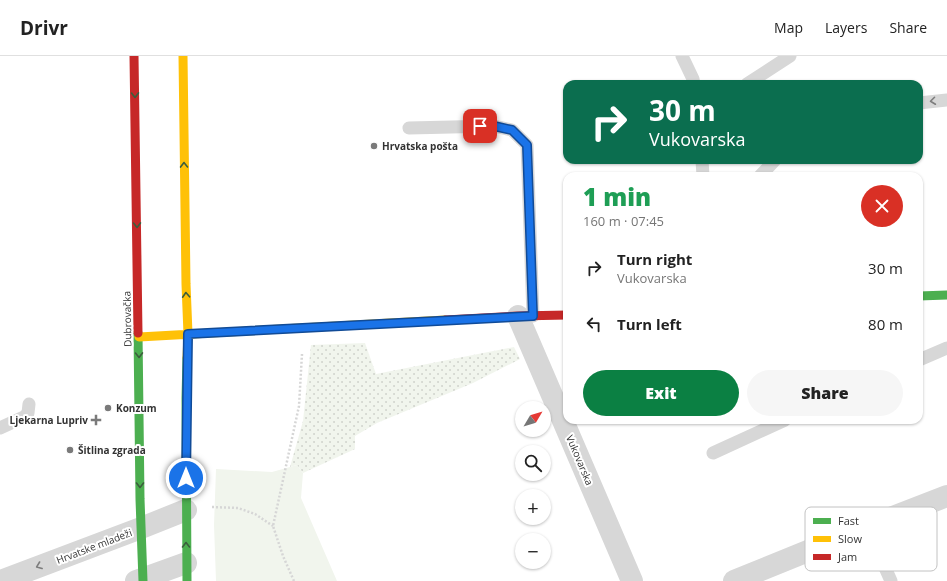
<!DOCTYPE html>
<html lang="en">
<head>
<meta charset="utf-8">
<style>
  :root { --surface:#fff; --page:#f6f6f6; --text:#222; --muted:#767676; --line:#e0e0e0; --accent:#0b8043 }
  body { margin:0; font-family:"Open Sans",sans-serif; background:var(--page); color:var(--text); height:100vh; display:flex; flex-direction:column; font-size:15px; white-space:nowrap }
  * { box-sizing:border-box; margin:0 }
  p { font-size:13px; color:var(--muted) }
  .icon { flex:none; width:22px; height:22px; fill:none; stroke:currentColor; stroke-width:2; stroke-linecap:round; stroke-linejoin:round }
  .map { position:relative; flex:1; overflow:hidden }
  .drawer { position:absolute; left:563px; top:116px; width:360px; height:252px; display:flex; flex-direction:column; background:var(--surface); border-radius:12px; box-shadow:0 1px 3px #0004 }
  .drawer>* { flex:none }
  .hud { position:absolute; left:563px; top:24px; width:360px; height:84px; border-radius:12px; box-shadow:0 1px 3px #0004; background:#0b6e4f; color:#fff; overflow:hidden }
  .needle { width:26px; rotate:52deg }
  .buttons { position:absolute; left:515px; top:345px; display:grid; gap:8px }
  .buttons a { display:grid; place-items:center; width:36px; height:36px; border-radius:50%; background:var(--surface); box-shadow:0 1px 3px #0004; font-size:20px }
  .pin { position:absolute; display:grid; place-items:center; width:34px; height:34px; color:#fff; margin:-17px; border-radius:8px; box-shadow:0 2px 6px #0006 }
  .me { position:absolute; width:44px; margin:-22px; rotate:0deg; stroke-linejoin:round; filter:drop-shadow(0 0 3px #0008) }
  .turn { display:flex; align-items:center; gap:14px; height:84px; padding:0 20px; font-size:18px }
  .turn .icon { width:52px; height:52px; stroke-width:2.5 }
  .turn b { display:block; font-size:28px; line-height:34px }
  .round { display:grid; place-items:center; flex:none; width:42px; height:42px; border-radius:21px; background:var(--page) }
  .overview { display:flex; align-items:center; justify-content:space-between; height:68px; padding:0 20px }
  h1 { font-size:24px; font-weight:800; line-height:30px; color:#1e9e55 }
  .primary-button { display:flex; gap:8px; margin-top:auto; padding:8px 20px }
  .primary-button a { flex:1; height:46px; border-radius:24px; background:var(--accent); color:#fff; font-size:16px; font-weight:800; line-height:46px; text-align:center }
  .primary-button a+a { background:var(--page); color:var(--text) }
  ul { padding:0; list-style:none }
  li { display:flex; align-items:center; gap:12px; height:56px; padding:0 20px }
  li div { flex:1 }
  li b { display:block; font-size:15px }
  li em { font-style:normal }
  header { display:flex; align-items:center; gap:24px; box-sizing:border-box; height:56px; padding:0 20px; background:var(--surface); border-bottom:1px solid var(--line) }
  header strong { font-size:19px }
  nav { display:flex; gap:22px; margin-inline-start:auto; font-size:14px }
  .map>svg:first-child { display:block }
  .grass { fill:url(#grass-dots) }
  .park { fill:#f1f5ed }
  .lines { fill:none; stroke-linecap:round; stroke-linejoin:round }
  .path { stroke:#d6d6d6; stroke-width:2.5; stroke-dasharray:2 2; stroke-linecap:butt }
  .lane { stroke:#d7d7d7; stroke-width:13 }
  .street { stroke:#d7d7d7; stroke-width:22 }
  .fast { stroke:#4caf50; stroke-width:9 }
  .slow { stroke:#ffc107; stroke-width:9 }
  .jam { stroke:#c62828; stroke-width:9 }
  .oneway { stroke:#3c5e3d }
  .oneway2 { stroke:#7d7d7d }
  .route-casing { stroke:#114b97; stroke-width:10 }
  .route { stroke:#1a73e8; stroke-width:7 }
  .poi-dot { fill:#7a7a7a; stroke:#fff; stroke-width:1.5 }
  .labels { text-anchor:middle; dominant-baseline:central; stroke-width:4; stroke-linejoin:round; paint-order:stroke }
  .poi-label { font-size:10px; font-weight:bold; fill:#333; stroke:#fff; text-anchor:start }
  .street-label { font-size:10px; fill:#333; stroke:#fff }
  .key { fill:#fff; stroke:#c2c2c2; stroke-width:1 }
  .key-label { font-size:11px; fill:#333 }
</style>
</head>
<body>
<header>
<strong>Drivr</strong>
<nav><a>Map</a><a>Layers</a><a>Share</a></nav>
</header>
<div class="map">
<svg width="947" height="525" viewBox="0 0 947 525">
  <defs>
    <pattern id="grass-dots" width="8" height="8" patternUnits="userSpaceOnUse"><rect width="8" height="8" fill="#f1f5ed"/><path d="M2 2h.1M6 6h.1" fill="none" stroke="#cfd2cc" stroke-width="1.8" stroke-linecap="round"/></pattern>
  </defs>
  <rect width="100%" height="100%" fill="#fff"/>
  <!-- grass -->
  <path class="grass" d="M365,287L376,318L514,291L520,303L473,327L377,367L355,380V393L303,417L297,409L290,411L303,365L311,289Z"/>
  <!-- park -->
  <path class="park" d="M297,409L303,417L301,442L337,525H216L214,469L216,413L272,416Z"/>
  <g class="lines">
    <!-- path -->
    <path class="path" d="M212,451L238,452L255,458L273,470
      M294,525L283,500L273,470L299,350L302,298"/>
    <!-- lane -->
    <path class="lane" d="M682,0L693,23L694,28
      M747,28L790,0
      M919,47L947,44
      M409,72L494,70L512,74L527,89L533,260
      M702,104L703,120
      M760,120L775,104
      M919,304L947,292
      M0,372L24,361L28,357L29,348
      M713,397L785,364
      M867,471L891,525"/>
    <!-- street -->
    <path class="street" d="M518,260L632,525
      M1,525L141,472L186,454
      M136,525L186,507
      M734,525L867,471L947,440"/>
    <!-- fast -->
    <path class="fast" d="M919,240L947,239
      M138,277L140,443L143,525
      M187,525L186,342L187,302"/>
    <!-- slow -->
    <path class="slow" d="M183,0L186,228L188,278L187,302
      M139,281L445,264"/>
    <!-- jam -->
    <path class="jam" d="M134,0L138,277
      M445,264L518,260L567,259"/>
  </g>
  <!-- one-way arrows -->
  <defs><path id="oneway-chevron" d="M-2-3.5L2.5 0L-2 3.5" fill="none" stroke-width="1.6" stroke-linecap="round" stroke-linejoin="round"/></defs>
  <g class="oneway">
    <use href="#oneway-chevron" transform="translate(135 39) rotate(89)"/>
    <use href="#oneway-chevron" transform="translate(184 109) rotate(-91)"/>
    <use href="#oneway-chevron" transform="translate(137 169) rotate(89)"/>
    <use href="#oneway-chevron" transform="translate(186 239) rotate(-93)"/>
    <use href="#oneway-chevron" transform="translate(139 299) rotate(89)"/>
    <use href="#oneway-chevron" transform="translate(140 429) rotate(90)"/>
    <use href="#oneway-chevron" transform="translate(186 489) rotate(-90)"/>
  </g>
  <g class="oneway2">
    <use href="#oneway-chevron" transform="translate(933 45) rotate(173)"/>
    <use href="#oneway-chevron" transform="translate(39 510) rotate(159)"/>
  </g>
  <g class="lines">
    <defs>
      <path id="route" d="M186,422L188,278L533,260L527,89L512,74L494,70H480"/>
    </defs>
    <!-- route casing -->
    <use href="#route" class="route-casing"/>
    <!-- route -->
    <use href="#route" class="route"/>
  </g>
  <!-- markers -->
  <g class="poi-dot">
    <circle cx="374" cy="90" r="4"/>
    <circle cx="108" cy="352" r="4"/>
    <path d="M94 358h4v4h4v4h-4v4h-4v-4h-4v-4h4z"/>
    <circle cx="70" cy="394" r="4"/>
  </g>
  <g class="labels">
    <!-- poi labels -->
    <g class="poi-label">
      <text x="382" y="90">Hrvatska pošta</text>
      <text x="116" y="352">Konzum</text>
      <text x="88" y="364" text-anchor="end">Ljekarna Lupriv</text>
      <text x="78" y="394">Šitlina zgrada</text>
    </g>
    <!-- street labels -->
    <g class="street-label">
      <text transform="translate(127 263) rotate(-91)">Dubrovačka</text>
      <text transform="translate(580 404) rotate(67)">Vukovarska</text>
      <text transform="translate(94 490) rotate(-21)">Hrvatske mladeži</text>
    </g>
  </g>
  <!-- legend -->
  <rect x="805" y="451" width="132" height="64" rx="6" class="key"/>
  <rect x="813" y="462" width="18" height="6" fill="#4caf50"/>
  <rect x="813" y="480" width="18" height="6" fill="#ffc107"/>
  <rect x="813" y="498" width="18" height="6" fill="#c62828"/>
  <g class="key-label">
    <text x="838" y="469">Fast</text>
    <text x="838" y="487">Slow</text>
    <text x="838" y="505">Jam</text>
  </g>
</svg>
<div class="buttons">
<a><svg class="needle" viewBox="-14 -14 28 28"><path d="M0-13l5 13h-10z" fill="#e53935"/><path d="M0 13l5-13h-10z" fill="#767676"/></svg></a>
<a><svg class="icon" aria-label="search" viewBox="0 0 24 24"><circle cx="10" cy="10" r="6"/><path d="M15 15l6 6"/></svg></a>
<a>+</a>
<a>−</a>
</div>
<div class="pin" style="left:480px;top:70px;background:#d93025"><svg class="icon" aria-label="arrive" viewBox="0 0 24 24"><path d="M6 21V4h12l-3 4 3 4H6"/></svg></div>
<svg class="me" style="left:186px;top:422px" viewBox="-20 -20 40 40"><circle r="17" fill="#1a73e8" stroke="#fff" stroke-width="3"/><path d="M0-11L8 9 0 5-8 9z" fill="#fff"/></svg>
<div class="hud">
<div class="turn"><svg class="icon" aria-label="right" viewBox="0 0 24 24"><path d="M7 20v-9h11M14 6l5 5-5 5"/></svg><div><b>30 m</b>Vukovarska</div></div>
</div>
<section class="drawer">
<div class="overview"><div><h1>1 min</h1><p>160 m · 07:45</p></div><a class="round" style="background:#d93025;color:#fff"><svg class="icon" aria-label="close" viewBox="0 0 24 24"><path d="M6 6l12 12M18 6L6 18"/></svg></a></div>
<ul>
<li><svg class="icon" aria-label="right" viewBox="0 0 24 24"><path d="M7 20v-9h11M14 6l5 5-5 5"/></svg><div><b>Turn right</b><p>Vukovarska</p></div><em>30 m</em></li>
<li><svg class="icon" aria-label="left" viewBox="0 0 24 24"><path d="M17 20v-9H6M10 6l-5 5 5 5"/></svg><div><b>Turn left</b></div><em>80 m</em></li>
</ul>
<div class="primary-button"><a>Exit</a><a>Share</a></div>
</section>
</div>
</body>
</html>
